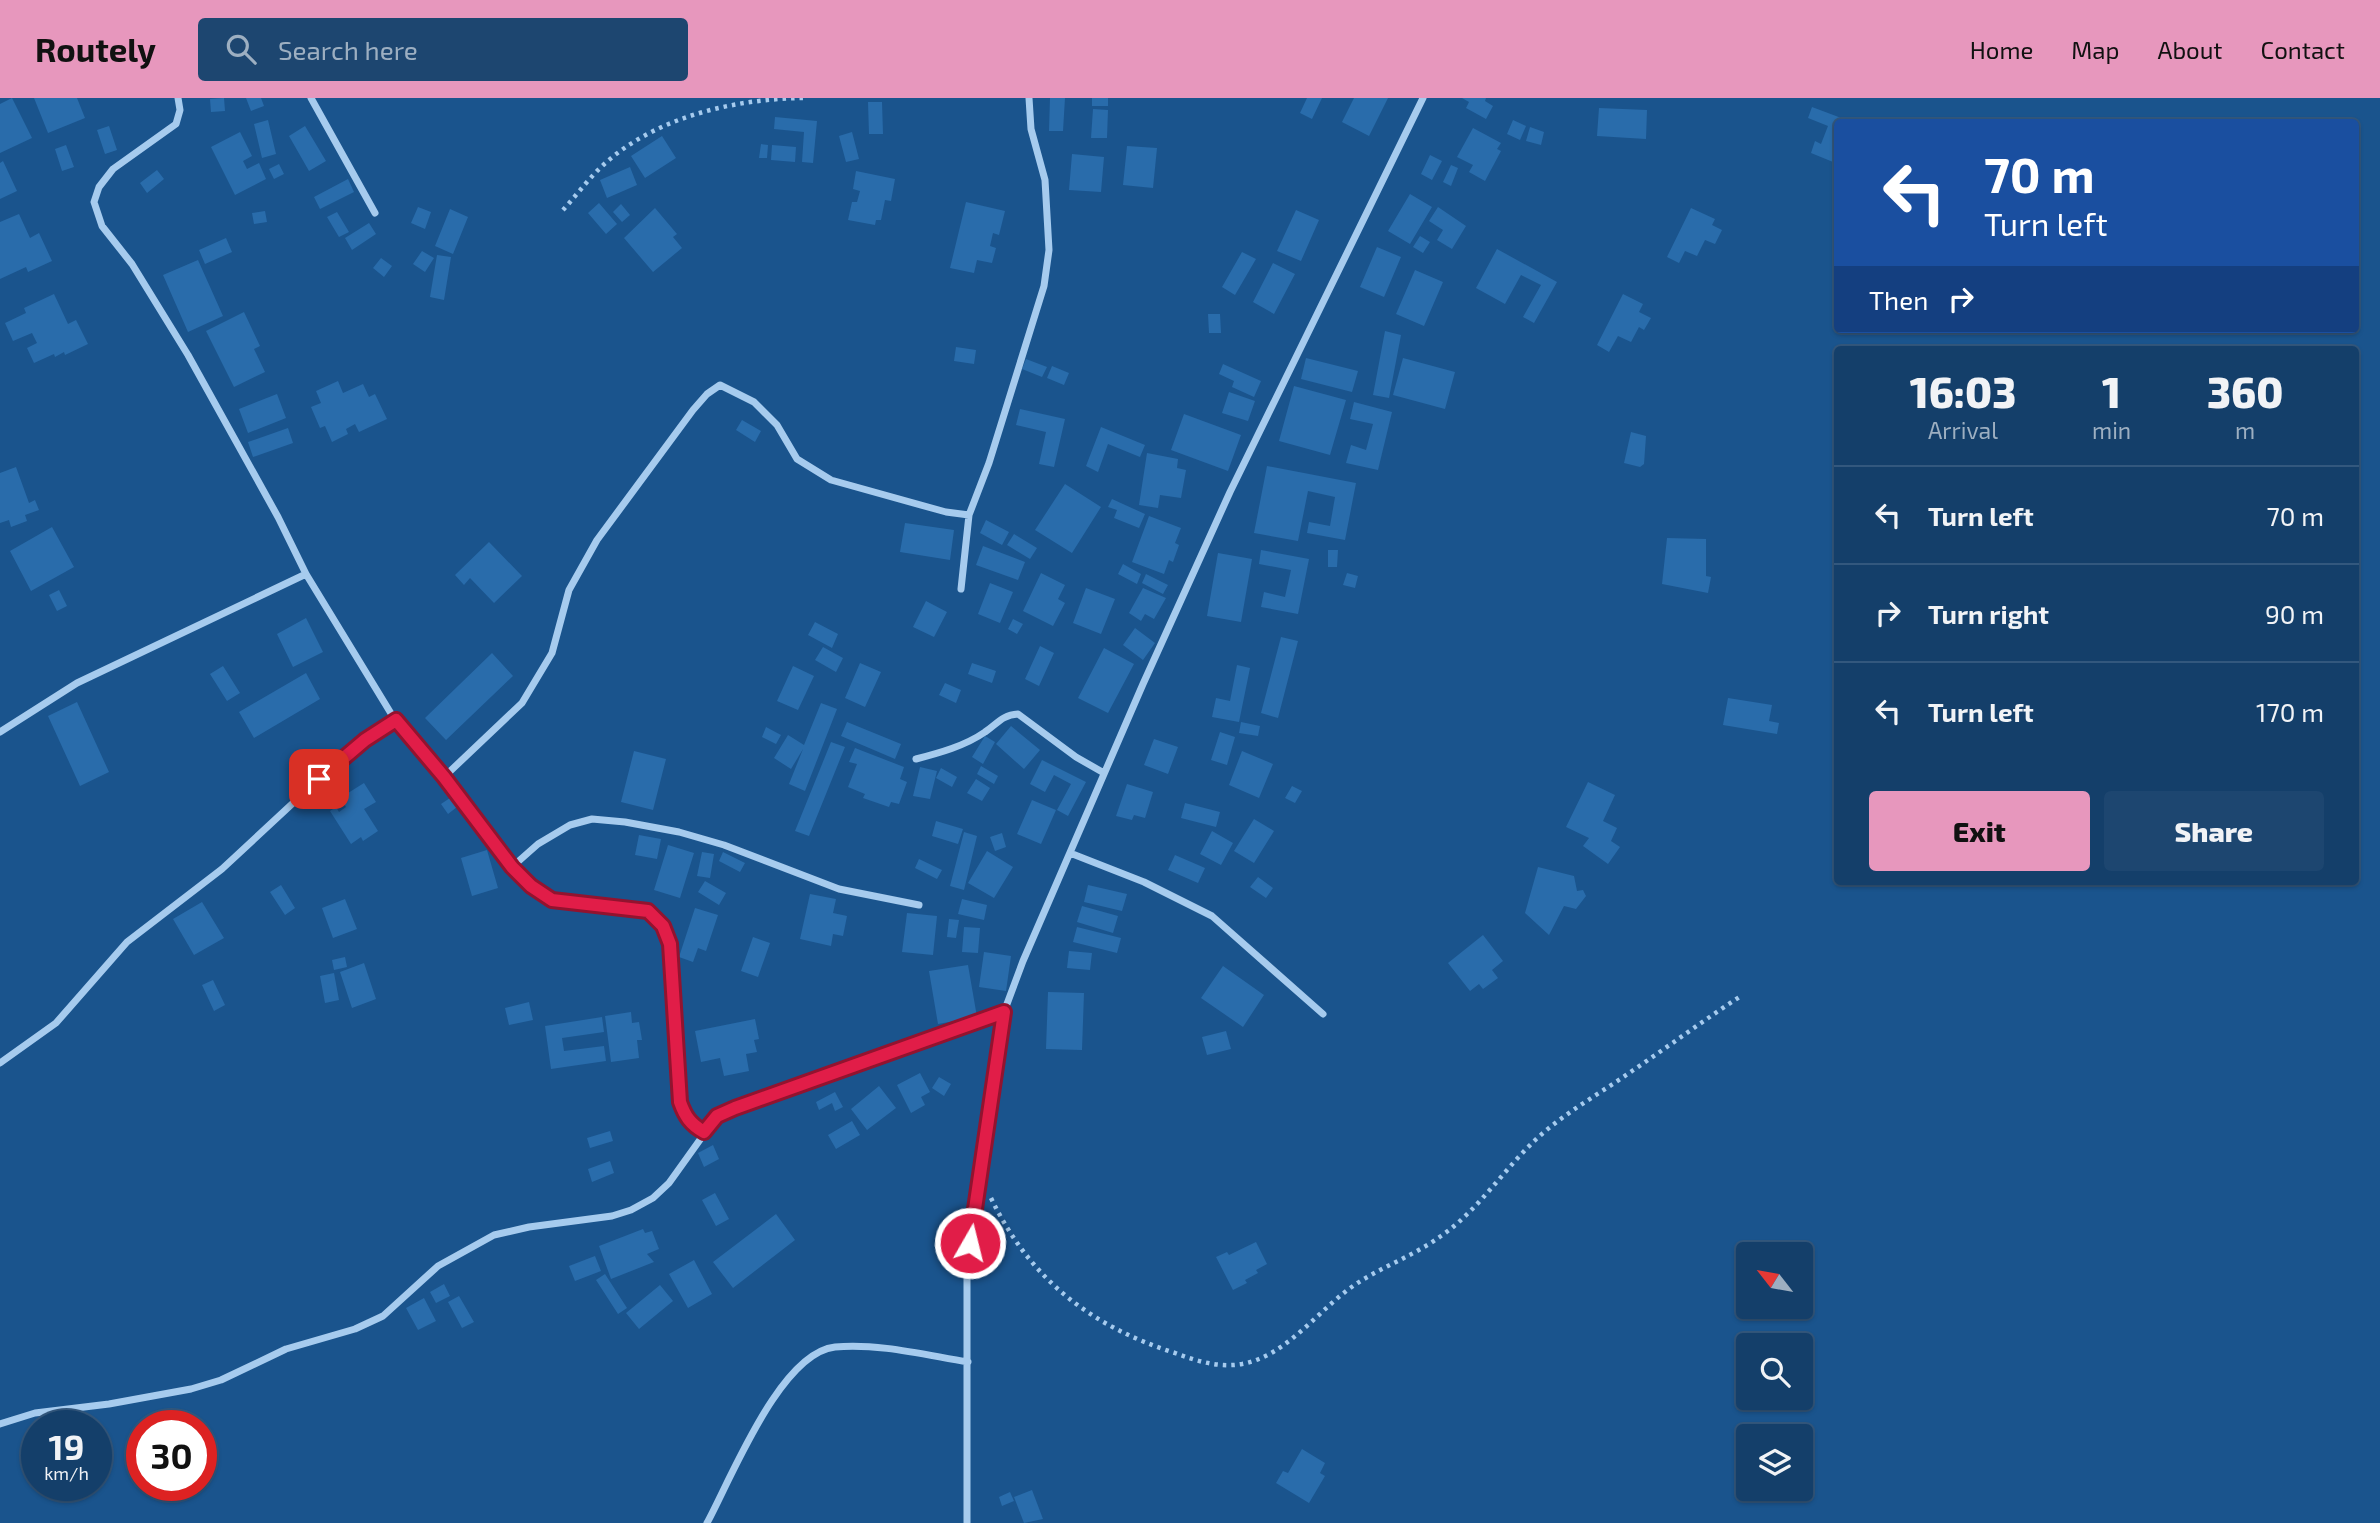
<!DOCTYPE html>
<html lang="en">
<head>
<meta charset="utf-8">
<style>
  :root { --surface:#143f6a; --page:#1d4670; --text:#f1f3f6; --muted:#9dafc1; --line:#33587e; --accent:#e797bd }
  body { margin:0; font-family:"Exo 2",sans-serif; background:var(--page); color:var(--text); height:100vh; display:flex; flex-direction:column; font-size:26px; white-space:nowrap }
  * { box-sizing:border-box; margin:0 }
  p { font-size:23px; color:var(--muted) }
  .icon { flex:none; width:38px; height:38px; fill:none; stroke:currentColor; stroke-width:2; stroke-linecap:round; stroke-linejoin:round }
  .map { position:relative; flex:1; overflow:hidden }
  .panel { position:absolute; left:1834px; top:248px; width:525px; height:539px; display:flex; flex-direction:column; background:var(--surface); border-radius:7px; box-shadow:0 2px 5px #0004,0 0 0 2px var(--line) }
  .panel>* { flex:none }
  .top-card { position:absolute; left:1834px; top:21px; width:525px; height:214px; border-radius:7px; box-shadow:0 2px 5px #0004,0 0 0 2px var(--line); background:#1a4fa0; color:#fff; overflow:hidden }
  .needle { width:46px; rotate:301deg }
  .controls { position:absolute; left:1736px; top:1144px; display:grid; gap:14px }
  .controls a { display:grid; place-items:center; width:77px; height:77px; border-radius:7px; background:var(--surface); box-shadow:0 2px 5px #0004,0 0 0 2px var(--line); font-size:35px }
  .speed { position:absolute; left:21px; top:1312px; display:flex; gap:14px; font-size:35px; font-weight:700; text-align:center }
  .speed>* { display:grid; place-content:center; width:91px; height:91px; border-radius:50%; background:var(--surface); box-shadow:0 2px 5px #0004,0 0 0 2px var(--line); line-height:1 }
  .speed small { font-size:18px; font-weight:400 }
  .speed .limit { border:10px solid #d22; background:#fff; color:#111 }
  .pin { position:absolute; display:grid; place-items:center; width:60px; height:60px; color:#fff; margin:-30px; border-radius:14px; box-shadow:0 4px 10px #0006 }
  .me { position:absolute; width:77px; margin:-38px; rotate:8deg; stroke-linejoin:round; filter:drop-shadow(0 0 5px #0008) }
  .turn { display:flex; align-items:center; gap:24px; height:147px; padding:0 35px; font-size:32px }
  .turn .icon { width:91px; height:91px; stroke-width:2.5 }
  .turn b { display:block; font-size:49px; line-height:60px }
  .then { display:flex; align-items:center; height:66px; padding:0 35px; background:#0003; gap:14px; font-size:26px }
  .eta { display:flex; justify-content:space-evenly; align-items:center; height:119px; text-align:center }
  .eta b { font-size:42px; font-weight:800; line-height:49px }
  .primary-button { display:flex; gap:14px; margin-top:auto; padding:14px 35px }
  .primary-button a { flex:1; height:80px; border-radius:7px; background:var(--accent); color:#111; font-size:28px; font-weight:800; line-height:80px; text-align:center }
  .primary-button a+a { background:var(--page); color:var(--text) }
  ul { padding:0; list-style:none }
  li { display:flex; align-items:center; gap:21px; height:98px; padding:0 35px; border-top:2px solid var(--line) }
  li div { flex:1 }
  li b { display:block; font-size:26px }
  li em { font-style:normal }
  header { display:flex; align-items:center; gap:42px; box-sizing:border-box; height:98px; padding:0 35px; background:var(--accent); color:#111 }
  header strong { font-size:33px }
  nav { display:flex; gap:38px; margin-inline-start:auto; font-size:24px }
  .search { width:490px; height:63px; background:var(--page); display:flex; align-items:center; gap:18px; box-sizing:border-box; padding:0 24px; border-radius:7px; color:var(--muted); font-size:26px }
  .map>svg:first-child { display:block }
  .building { fill:#296cab }
  .lines { fill:none; stroke-linecap:round; stroke-linejoin:round }
  .path { stroke:#a6cbee; stroke-width:4.5; stroke-dasharray:3.5 5; stroke-linecap:butt }
  .street { stroke:#a6cbee; stroke-width:7 }
  .route-casing { stroke:#92132f; stroke-width:18 }
  .route { stroke:#e11d48; stroke-width:12 }
</style>
</head>
<body>
<header>
<strong>Routely</strong>
<div class="search"><svg class="icon" aria-label="search" viewBox="0 0 24 24"><circle cx="10" cy="10" r="6"/><path d="M15 15l6 6"/></svg>Search here</div>
<nav><a>Home</a><a>Map</a><a>About</a><a>Contact</a></nav>
</header>
<div class="map">
<svg width="2380" height="1425" viewBox="0 0 2380 1425">
  <rect width="100%" height="100%" fill="#1a548d"/>
  <!-- building -->
  <path class="building" d="M12,0L32,40L0,55V6Z
    M34,0H77L85,20L48,35Z
    M224,0L225,13L211,14L210,1Z
    M246,0H261L264,8L251,13Z
    M1050,0H1065L1063,33H1049Z
    M1092,0H1108V8H1092Z
    M1307,0H1322L1312,21L1300,15Z
    M1354,0H1388L1369,38L1342,24Z
    M1462,0H1486L1485,3L1493,8L1486,21L1466,10L1469,4Z
    M868,4H882L883,36H869Z
    M1812,9L1852,24H1838V66L1811,55L1815,43L1821,46L1828,28L1808,20Z
    M1599,10L1647,12L1646,41L1597,38Z
    M1093,11L1108,12L1107,40H1091Z
    M775,19L817,23L813,65L802,64L804,34L774,31Z
    M268,22L276,56L262,60L254,26Z
    M1513,22L1526,28L1520,42L1507,36Z
    M109,28L117,52L105,56L97,32Z
    M305,28L326,63L309,73L289,38Z
    M1530,29L1544,34L1541,47L1526,43Z
    M1473,30L1501,45L1497,51L1501,53L1485,83L1469,74L1473,67L1457,59Z
    M240,34L252,58L243,63L247,71L259,65L266,81L235,97L211,49Z
    M852,34L859,61L846,64L839,38Z
    M662,38L676,60L645,80L631,58Z
    M761,46L768,47L767,60H759Z
    M66,47L74,69L62,73L55,51Z
    M772,47L796,49L795,64L771,62Z
    M1127,48L1157,50L1153,90L1123,87Z
    M1072,56L1104,59L1101,94L1069,92Z
    M1430,57L1442,63L1432,82L1421,76Z
    M3,63L17,93L0,101V65Z
    M279,66L284,76L274,81L269,71Z
    M1451,67L1458,70L1451,88L1443,84Z
    M630,69L637,87L607,100L600,82Z
    M157,72L164,81L147,95L140,85Z
    M856,73L895,81L891,103L885,102L881,122H876L875,127L848,122L852,104H857L860,93L853,91Z
    M348,81L354,94L320,111L314,99Z
    M1410,96L1432,109L1410,146L1388,133Z
    M966,104L1005,113L999,137L993,135L990,148L996,150L992,165L977,162L974,175L950,170Z
    M599,105L617,126L606,136L588,115Z
    M621,106L630,117L622,124L613,114Z
    M418,109L431,114L425,131L411,125Z
    M1438,109L1466,128L1452,151L1437,142L1443,132L1429,123Z
    M655,110L677,136L673,139L682,150L653,174L624,140Z
    M1691,110L1715,121L1712,127L1722,132L1715,146L1705,142L1697,158L1685,153L1679,165L1667,159Z
    M450,111L468,119L453,156L435,148Z
    M1296,112L1319,122L1301,163L1277,153Z
    M265,113L267,124L254,126L252,115Z
    M337,114L349,134L339,139L327,119Z
    M19,116L30,140L39,135L52,163L28,174L26,169L0,181V124Z
    M369,125L376,136L352,152L345,140Z
    M1420,138L1430,144L1423,155L1413,149Z
    M226,140L232,154L205,166L199,152Z
    M1377,149L1401,159L1384,199L1360,189Z
    M1497,151L1557,184L1534,225L1523,219L1541,187L1521,177L1505,206L1476,190Z
    M422,153L434,160L425,174L413,166Z
    M1242,154L1256,161L1235,197L1222,189Z
    M437,157L451,159L444,202L430,199Z
    M381,160L392,168L384,179L373,170Z
    M198,162L223,218L188,234L163,177Z
    M1273,165L1295,176L1274,216L1253,204Z
    M1415,172L1443,184L1424,228L1396,216Z
    M54,196L68,226L76,222L88,246L65,257L64,254L55,259L54,256L34,265L27,250L37,245L32,235L13,243L5,225L26,215L24,210Z
    M1623,196L1643,206L1639,214L1651,220L1644,232L1639,229L1631,244L1618,238L1609,254L1597,247Z
    M244,214L260,248L254,251L265,274L234,289L206,233Z
    M1208,216H1220L1221,235H1209Z
    M1385,233L1401,237L1389,300L1373,297Z
    M956,249L976,252L974,266L954,263Z
    M1306,260L1358,273L1352,294L1301,281Z
    M1403,260L1455,274L1445,311L1393,297Z
    M1026,261L1047,269L1042,279L1022,271Z
    M1223,266L1261,283L1254,299L1232,289L1234,283L1219,276Z
    M1052,268L1069,275L1064,287L1047,280Z
    M338,283L343,295L363,286L369,299L375,296L387,321L359,334L355,326L346,331L348,336L332,344L325,328L320,330L311,309L321,305L316,293Z
    M1294,288L1346,302L1330,357L1279,343Z
    M1229,294L1255,303L1248,323L1222,315Z
    M277,296L286,320L248,335L239,311Z
    M1354,304L1392,314L1378,372L1346,365L1351,347L1366,352L1373,326L1350,321Z
    M1020,311L1065,321L1054,369L1039,366L1046,334L1016,327Z
    M1184,316L1241,337L1228,373L1171,352Z
    M742,322L761,333L755,344L736,332Z
    M1101,329L1145,347L1140,359L1108,346L1098,374L1086,368Z
    M288,330L293,345L253,359L248,344Z
    M1631,334L1646,338L1644,366L1640,369L1624,365Z
    M1147,355L1178,361L1177,370L1186,372L1181,400L1160,397L1158,410L1139,407Z
    M1267,368L1356,385L1345,442L1307,435L1309,424L1330,428L1335,399L1308,393L1298,443L1254,435Z
    M16,369L29,405L35,402L39,412L25,417L27,423L11,429L9,422L0,425V375Z
    M1065,386L1101,409L1072,455L1035,432Z
    M1112,401L1145,416L1139,430L1114,420L1117,412L1108,409Z
    M1149,418L1181,430L1175,445L1179,447L1173,464L1169,462L1164,476L1132,464Z
    M986,422L1009,434L1002,447L980,435Z
    M905,425L954,432L950,462L900,454Z
    M52,429L74,469L31,493L10,453Z
    M1014,436L1037,450L1030,461L1007,447Z
    M1667,440L1706,441V478L1711,479L1708,495L1662,486Z
    M489,444L522,478L494,505L470,480L464,487L455,477Z
    M983,448L1025,464L1018,482L976,467Z
    M1261,452L1309,461L1298,516L1261,509L1264,494L1285,499L1291,472L1259,466Z
    M1328,452H1338L1337,469H1328Z
    M1218,455L1252,461L1241,524L1207,518Z
    M1123,466L1141,476L1137,486L1118,476Z
    M1041,475L1065,487L1058,501L1065,505L1053,528L1023,513Z
    M1347,475L1358,478L1355,490L1343,487Z
    M1146,476L1168,487L1163,496L1142,485Z
    M990,485L1013,494L1000,525L978,516Z
    M1086,490L1115,501L1101,536L1073,525Z
    M1143,490L1166,500L1154,521L1145,516L1141,523L1129,515Z
    M59,492L67,508L57,513L49,497Z
    M926,503L947,514L934,539L913,529Z
    M306,520L323,554L293,569L277,536Z
    M1013,521L1023,526L1017,536L1008,531Z
    M815,524L838,536L832,550L808,537Z
    M1135,530L1155,545L1143,562L1123,547Z
    M1281,539L1298,543L1278,620L1261,615Z
    M1040,548L1054,555L1039,588L1025,581Z
    M823,549L843,560L836,574L815,562Z
    M1104,550L1134,566L1108,615L1078,600Z
    M492,555L513,578L446,642L425,620Z
    M860,565L881,574L865,609L845,600Z
    M972,565L996,573L992,585L968,576Z
    M1237,567L1250,570L1239,624L1212,619L1216,600L1230,603Z
    M223,568L240,595L227,603L210,576Z
    M793,568L814,578L798,612L777,603Z
    M306,575L320,601L254,640L239,614Z
    M945,585L961,592L956,605L939,597Z
    M1728,600L1772,607L1769,623L1779,625L1777,636L1723,627Z
    M77,604L109,674L80,688L48,618Z
    M821,605L837,611L805,693L789,686L803,651L791,671L774,660L788,637L804,647Z
    M847,624L901,646L895,661L841,638Z
    M1241,624L1260,628L1258,638L1239,635Z
    M1011,628L1040,652L1024,671L996,646Z
    M766,629L781,637L776,646L762,639Z
    M1220,634L1235,639L1227,667L1211,662Z
    M985,638L995,644L983,666L972,659Z
    M1154,641L1178,649L1168,676L1144,667Z
    M831,644L845,649L809,738L795,733Z
    M855,650L904,669L900,681L907,684L899,706L891,704L889,709L863,700L865,696L848,689L857,666L849,664Z
    M634,653L666,661L653,712L621,704Z
    M1242,653L1273,666L1259,700L1229,687Z
    M1042,662L1086,684L1068,718L1057,712L1071,686L1054,677L1045,694L1030,686Z
    M981,668L998,678L994,686L977,676Z
    M920,669L937,673L930,701L913,698Z
    M941,670L957,679L952,689L936,680Z
    M976,681L990,690L982,703L967,695Z
    M1588,684L1615,697L1603,723L1617,730L1611,743L1620,749L1608,766L1583,748L1589,740L1566,729Z
    M364,685L376,704L364,711L378,733L363,743L361,739L351,746L330,713L336,709L339,714L346,709L340,700Z
    M1127,686L1153,694L1145,720L1134,717L1132,722L1116,718Z
    M1292,688L1302,693L1295,705L1285,700Z
    M450,700L457,709L448,716L441,706Z
    M1032,702L1056,712L1041,746L1017,736Z
    M1185,705L1220,714L1216,729L1181,720Z
    M1254,721L1274,733L1254,765L1234,753Z
    M936,723L963,731L958,746L932,738Z
    M1212,733L1233,745L1221,767L1200,756Z
    M964,734L977,738L964,792L950,788Z
    M1002,735L1006,749L995,753L990,739Z
    M639,737L661,741L657,761L635,757Z
    M668,747L694,755L680,800L654,792Z
    M487,752L498,790L472,798L461,760Z
    M987,753L1013,769L994,800L968,785Z
    M702,754L714,756L710,780L697,778Z
    M723,754L745,765L740,774L719,763Z
    M1175,757L1205,770L1198,785L1168,772Z
    M919,761L942,772L937,781L915,770Z
    M1538,769L1574,778L1577,793L1583,792L1586,798L1576,811L1564,808L1549,837L1525,815Z
    M1258,779L1273,790L1266,800L1250,789Z
    M705,783L726,795L719,807L698,794Z
    M281,787L295,810L285,817L270,794Z
    M1088,787L1127,796L1122,813L1084,804Z
    M810,796L836,801L833,815L847,818L843,838L833,836L831,848L800,841Z
    M345,801L357,831L333,840L322,810Z
    M962,801L987,807L984,822L958,816Z
    M202,804L224,840L194,857L173,821Z
    M1082,808L1118,818L1113,835L1077,824Z
    M695,810L718,817L706,853L698,850L693,864L679,859Z
    M907,815L937,818L933,857L902,854Z
    M949,821L959,822L956,840L947,839Z
    M964,829L980,830L978,855L962,854Z
    M1077,829L1121,840L1117,855L1073,844Z
    M1483,837L1503,863L1492,872L1498,880L1483,891L1479,886L1470,893L1448,865Z
    M753,839L770,845L758,879L741,873Z
    M1069,853L1092,855L1090,872L1067,870Z
    M984,854L1011,858L1006,893L979,889Z
    M345,859L347,869L334,872L332,862Z
    M364,865L376,901L352,910L340,874Z
    M968,867L977,919L938,926L929,873Z
    M1223,868L1264,897L1243,929L1201,900Z
    M334,875L339,902L325,905L320,878Z
    M213,882L225,907L214,913L202,887Z
    M1048,894L1084,895L1082,952L1046,951Z
    M529,904L533,922L509,927L505,910Z
    M631,914L632,925L639,924L642,942H637L639,960L611,964L605,918Z
    M602,919L604,934L562,940L564,953L604,948L606,963L551,971L545,928Z
    M755,921L759,941L754,942L757,954L746,956L749,973L724,978L720,960L701,964L695,933Z
    M1226,933L1231,951L1207,957L1202,939Z
    M920,975L930,994L921,999L925,1007L911,1015L897,987Z
    M939,979L951,986L944,998L932,990Z
    M879,988L896,1010L867,1032L851,1011Z
    M835,994L843,1009L835,1013L832,1005L819,1012L816,1004Z
    M852,1023L860,1037L836,1051L828,1037Z
    M610,1033L613,1043L590,1050L587,1040Z
    M713,1047L719,1061L704,1069L698,1055Z
    M610,1063L614,1075L592,1084L588,1071Z
    M715,1095L729,1121L716,1128L702,1102Z
    M776,1116L795,1142L733,1190L713,1164Z
    M643,1131L645,1135L652,1133L659,1151L647,1156L654,1164L611,1181L599,1148Z
    M1256,1144L1267,1166L1256,1172L1258,1175L1245,1182L1247,1185L1233,1192L1216,1159L1227,1154L1229,1157Z
    M595,1158L601,1173L575,1183L569,1168Z
    M694,1162L712,1196L688,1210L669,1176Z
    M605,1176L627,1210L618,1216L596,1182Z
    M444,1186L450,1198L436,1205L430,1194Z
    M660,1187L673,1203L639,1231L626,1215Z
    M459,1198L474,1224L462,1230L448,1204Z
    M424,1200L436,1223L418,1232L406,1210Z
    M1302,1351L1325,1365L1320,1375L1325,1378L1309,1405L1276,1385L1283,1373L1288,1375Z
    M1032,1392L1043,1421L1024,1425L1014,1399Z
    M1010,1394L1014,1403L1002,1408L999,1399Z"/>
  <g class="lines">
    <!-- path -->
    <path class="path" d="M563,112C575,99 586,84 599,71C651,20 732,1 803,0
      M991,1100C1030,1181 1090,1228 1175,1255C1197,1263 1218,1270 1242,1266C1284,1258 1313,1219 1345,1194C1374,1171 1411,1160 1441,1138C1483,1109 1509,1062 1549,1030C1575,1009 1605,992 1632,973C1669,948 1704,922 1741,898"/>
    <!-- street -->
    <path class="street" d="M178,0L180,12L176,26L113,71L99,89L94,104L102,128L132,166L188,257L278,419L306,476L395,622L444,679L512,769L531,788L552,802L648,813L663,828L670,846L680,1004C685,1018 690,1026 703,1033
      M311,0L375,115
      M961,491L969,417L989,365L1044,188L1049,152L1045,82L1031,31L1029,0
      M0,634L77,585L306,476
      M916,661C939,655 965,648 985,634C997,626 1002,617 1018,616L1076,659L1104,675
      M444,679L522,605L552,555L569,492L597,442L693,312L707,296L720,287L754,304L777,327L797,361L831,382L946,414L969,417
      M1070,755L1144,784L1212,818L1323,916
      M512,769L538,746L570,727L592,721L625,724L679,734L724,747L839,791L919,807
      M0,965L56,925L127,844L222,771L334,667L395,622
      M0,1326L35,1315L109,1306L191,1291L221,1282L286,1251L355,1231L383,1218L438,1168L494,1137L529,1129L612,1118L631,1112L653,1100L669,1085L717,1018L773,996L848,972L1004,914
      M707,1425C731,1381 780,1255 835,1249C878,1245 925,1257 968,1264
      M967,1425V1165L1004,914L1023,863L1143,586L1230,394L1423,0"/>
  </g>
  <g class="lines">
    <defs>
      <path id="route" d="M319,681L365,642L396,622L444,679L512,769L531,788L552,802L648,813L663,828L670,846L680,1004C685,1018 690,1026 704,1034L717,1018L735,1010L1004,914L970,1145"/>
    </defs>
    <!-- route casing -->
    <use href="#route" class="route-casing"/>
    <!-- route -->
    <use href="#route" class="route"/>
  </g>
</svg>
<div class="controls">
<a><svg class="needle" viewBox="-14 -14 28 28"><path d="M0-13l5 13h-10z" fill="#e53935"/><path d="M0 13l5-13h-10z" fill="#9dafc1"/></svg></a>
<a><svg class="icon" aria-label="search" viewBox="0 0 24 24"><circle cx="10" cy="10" r="6"/><path d="M15 15l6 6"/></svg></a>
<a><svg class="icon" aria-label="layers" viewBox="0 0 24 24"><path d="M12 4l9 5-9 5-9-5zM3 14l9 5 9-5"/></svg></a>
</div>
<div class="speed"><div>19<small>km/h</small></div><div class="limit">30</div></div>
<div class="pin" style="left:319px;top:681px;background:#d93025"><svg class="icon" aria-label="arrive" viewBox="0 0 24 24"><path d="M6 21V4h12l-3 4 3 4H6"/></svg></div>
<svg class="me" style="left:970px;top:1145px" viewBox="-20 -20 40 40"><circle r="17" fill="#e11d48" stroke="#fff" stroke-width="3"/><path d="M0-11L8 9 0 5-8 9z" fill="#fff"/></svg>
<div class="top-card">
<div class="turn"><svg class="icon" aria-label="left" viewBox="0 0 24 24"><path d="M17 20v-9H6M10 6l-5 5 5 5"/></svg><div><b>70 m</b>Turn left</div></div>
<div class="then">Then<svg class="icon" aria-label="right" viewBox="0 0 24 24"><path d="M7 20v-9h11M14 6l5 5-5 5"/></svg></div>
</div>
<section class="panel">
<div class="eta">
<div><b>16:03</b><p>Arrival</p></div>
<div><b>1</b><p>min</p></div>
<div><b>360</b><p>m</p></div>
</div>
<ul>
<li><svg class="icon" aria-label="left" viewBox="0 0 24 24"><path d="M17 20v-9H6M10 6l-5 5 5 5"/></svg><div><b>Turn left</b></div><em>70 m</em></li>
<li><svg class="icon" aria-label="right" viewBox="0 0 24 24"><path d="M7 20v-9h11M14 6l5 5-5 5"/></svg><div><b>Turn right</b></div><em>90 m</em></li>
<li><svg class="icon" aria-label="left" viewBox="0 0 24 24"><path d="M17 20v-9H6M10 6l-5 5 5 5"/></svg><div><b>Turn left</b></div><em>170 m</em></li>
</ul>
<div class="primary-button"><a>Exit</a><a>Share</a></div>
</section>
</div>
</body>
</html>
